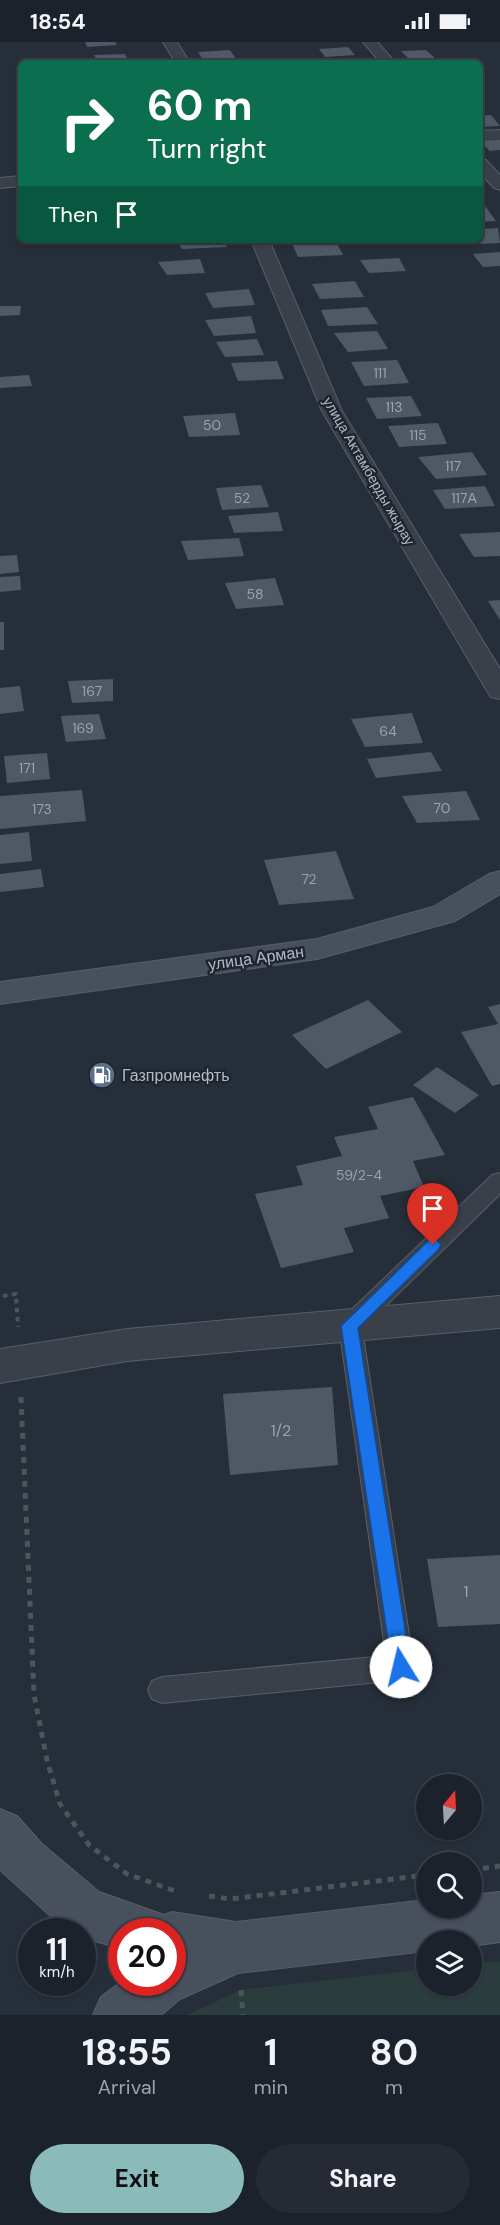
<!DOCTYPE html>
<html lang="en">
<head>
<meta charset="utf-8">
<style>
  :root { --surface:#1c222c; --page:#252a34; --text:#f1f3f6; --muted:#a0a4a9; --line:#3a3f48; --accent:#8bbbb9 }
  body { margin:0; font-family:"DM Sans",sans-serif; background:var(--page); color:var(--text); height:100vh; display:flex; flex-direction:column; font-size:22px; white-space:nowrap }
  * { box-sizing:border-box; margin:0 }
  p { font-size:20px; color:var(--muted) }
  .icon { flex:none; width:33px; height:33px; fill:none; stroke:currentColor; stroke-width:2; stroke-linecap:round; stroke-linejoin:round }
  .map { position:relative; height:1973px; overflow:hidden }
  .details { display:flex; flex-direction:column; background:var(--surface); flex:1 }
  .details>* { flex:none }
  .hud { position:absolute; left:18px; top:18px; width:465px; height:183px; border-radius:9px; box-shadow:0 2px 4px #0004,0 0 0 2px var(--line); background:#0b6e4f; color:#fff; overflow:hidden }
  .needle { width:39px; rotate:18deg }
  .controls { position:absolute; left:416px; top:1732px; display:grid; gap:12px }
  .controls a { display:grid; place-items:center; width:66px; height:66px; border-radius:50%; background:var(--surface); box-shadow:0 2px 4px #0004,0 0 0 2px var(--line); font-size:30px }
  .speed { position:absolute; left:18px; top:1876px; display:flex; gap:12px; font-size:30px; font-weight:700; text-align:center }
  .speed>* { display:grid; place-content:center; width:78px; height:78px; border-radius:50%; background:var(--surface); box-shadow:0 2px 4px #0004,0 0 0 2px var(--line); line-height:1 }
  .speed small { font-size:15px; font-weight:400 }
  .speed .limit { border:9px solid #d22; background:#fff; color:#111 }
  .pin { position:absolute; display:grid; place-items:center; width:51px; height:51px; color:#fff; margin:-62px -26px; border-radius:50% 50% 50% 0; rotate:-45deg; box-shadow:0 0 6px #0007 }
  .pin .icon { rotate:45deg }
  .me { position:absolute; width:66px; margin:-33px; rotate:351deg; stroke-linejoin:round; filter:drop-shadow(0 0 4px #0008) }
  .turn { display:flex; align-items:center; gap:21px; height:126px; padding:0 30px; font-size:27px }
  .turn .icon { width:78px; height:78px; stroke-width:2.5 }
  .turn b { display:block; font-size:42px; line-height:51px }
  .then { display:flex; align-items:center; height:57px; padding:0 30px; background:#0003; gap:12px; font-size:22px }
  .eta { display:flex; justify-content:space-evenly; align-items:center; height:102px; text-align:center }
  .eta b { font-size:36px; font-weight:700; line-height:42px }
  .action { display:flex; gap:12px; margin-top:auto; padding:12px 30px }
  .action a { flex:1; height:69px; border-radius:36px; background:var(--accent); color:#111; font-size:24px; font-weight:700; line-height:69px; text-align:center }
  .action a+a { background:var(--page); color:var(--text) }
  .status { display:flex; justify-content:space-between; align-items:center; height:42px; padding:0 30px; background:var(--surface); direction:ltr }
  .status svg { height:16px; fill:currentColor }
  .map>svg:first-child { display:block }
  .green { fill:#2b3c3d }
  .building { fill:#4f5865 }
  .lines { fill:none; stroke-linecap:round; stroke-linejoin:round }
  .lane-casing { stroke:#585e68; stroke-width:2 }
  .street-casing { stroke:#585e68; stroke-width:2 }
  .secondary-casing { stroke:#585e68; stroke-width:2 }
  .path-far1 { stroke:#48575a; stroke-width:4; stroke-dasharray:4.5 4.5; stroke-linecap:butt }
  .path { stroke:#48575a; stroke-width:5; stroke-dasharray:6 6; stroke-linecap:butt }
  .lane { fill:#3a404a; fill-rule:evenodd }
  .street { fill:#3a404a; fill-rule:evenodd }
  .secondary { fill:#484f5d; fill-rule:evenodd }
  .route { fill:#1a73e8; stroke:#114b97; stroke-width:1.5 }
  .labels { text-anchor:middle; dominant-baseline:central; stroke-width:5; stroke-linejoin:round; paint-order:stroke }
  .number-label { font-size:14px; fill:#9ca2ae }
  .far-street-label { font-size:14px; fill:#b5bbc6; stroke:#1f252f }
  .street-label { font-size:16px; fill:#b5bbc6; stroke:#1f252f }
  .poi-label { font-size:16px; fill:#b5bbc6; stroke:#1f252f; text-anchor:start }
  .near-number-label { font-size:16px; fill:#9ca2ae }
</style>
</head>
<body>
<div class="status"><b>18:54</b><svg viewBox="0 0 49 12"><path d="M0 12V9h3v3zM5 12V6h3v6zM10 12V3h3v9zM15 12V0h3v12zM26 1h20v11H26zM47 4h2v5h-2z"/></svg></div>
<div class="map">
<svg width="500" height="1973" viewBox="0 0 500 1973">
  <rect width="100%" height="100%" fill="#262e3a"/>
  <!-- green -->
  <path class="green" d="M500,1919V1973H187L241,1948L426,1927V1944H471V1922Z"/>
  <!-- building -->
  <path class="building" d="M85,0H115L117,3L87,5Z
    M348,5L355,13L325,15L319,7Z
    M230,8L236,17L203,18L198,10Z
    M426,8L435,16L410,18L401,9Z
    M125,12L129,21H98L94,13Z
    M491,73L500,84L480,85V74Z
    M500,97V108L490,109L480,99Z
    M485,164L496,179L480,180V165Z
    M498,186L500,201L477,202L473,198H480V187Z
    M177,198H224L227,205L182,207Z
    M320,198H335L343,213L298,215L291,199Z
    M500,210V224L483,225L473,212Z
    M399,216L406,229L369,231L360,218Z
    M200,217L205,231L167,233L158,220Z
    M355,239L364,255L320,257L312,242Z
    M249,247L255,263L213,266L205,251Z
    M0,264H21L20,273L0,274Z
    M367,265L378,282L328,284L321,268Z
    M251,274L256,291L214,294L205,278Z
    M377,289L388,307L348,310L334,291Z
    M257,297L264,313L225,315L216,300Z
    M397,318L409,341L364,344L351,320Z
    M277,319L284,337L238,339L231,321Z
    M29,333L32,344L0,346V335Z
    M411,354L422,374L377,377L366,356Z
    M235,371L240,393L189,395L183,374Z
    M438,381L447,402L399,405L388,384Z
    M472,410L487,433L436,437L418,415Z
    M261,443L269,465L222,468L216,446Z
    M485,444L495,464L445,467L433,448Z
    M278,470L283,489L234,491L228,474Z
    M500,490V514L474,515L459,492Z
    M239,496L244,514L188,518L181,499Z
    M17,513L19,530L0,532V514Z
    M20,534L21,548L0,550V535Z
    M275,536L284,563L236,567L225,541Z
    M500,558V578L488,559Z
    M0,580H4V608H0Z
    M113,637V659L72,661L68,639Z
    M20,644L24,669L0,672V646Z
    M412,671L423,701L365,705L351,677Z
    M99,672L106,697L66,700L61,674Z
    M431,710L442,729L376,736L367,717Z
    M47,711L50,737L7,741L4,714Z
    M82,748L86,779L0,787V754Z
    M466,749L480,778L417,781L402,754Z
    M29,790L32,819L0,822V793Z
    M336,809L354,857L279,863L264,818Z
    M41,827L44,845L0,850V832Z
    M368,958L402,990L326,1027L292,993Z
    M500,962V1042L492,1044L461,990L498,982L488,965Z
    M437,1025L479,1053L455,1071L413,1043Z
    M413,1055L445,1113L413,1119L424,1145L380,1154L389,1176L344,1186L354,1210L281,1226L255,1152L303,1143L296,1124L342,1114L334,1095L378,1087L368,1065Z
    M332,1345L338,1423L230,1433L223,1352Z
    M500,1513V1582L438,1585L427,1517Z"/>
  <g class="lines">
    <defs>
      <path id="lane" d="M500,1131V1152L362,1287L414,1625L411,1634L401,1638L162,1661L152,1657L148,1648L152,1639L162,1635L386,1614L339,1284L342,1277L492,1133Z"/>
      <path id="street" d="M163,0H177L190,21H176Z
        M363,0H377L396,21H381Z
        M500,88V98L480,99V89Z
        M480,116L486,118L500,133V148L494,146L480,131Z
        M21,134V144L0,146V136Z
        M251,198H269L342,369L500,627V657L491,655L487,649L322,369Z
        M500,1254V1286L127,1319L0,1341V1307L127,1287Z"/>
      <path id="secondary" d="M500,829V852L455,879L317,917L0,962V940L317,897L433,865L489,832Z
        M0,1767L17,1774L42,1802L99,1850L164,1873L172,1870L236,1880L426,1858V1866H471V1853L500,1850V1900L471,1904V1899H426V1909L238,1931L180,1957L161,1973H93L101,1955L122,1939V1941H172V1890H122V1907L82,1895V1890L66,1888L0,1828Z"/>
    </defs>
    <!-- lane casing -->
    <use href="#lane" class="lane-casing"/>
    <!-- street casing -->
    <use href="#street" class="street-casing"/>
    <!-- secondary casing -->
    <use href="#secondary" class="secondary-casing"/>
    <!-- path-far1 -->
    <path class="path-far1" d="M3,1254L16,1252L18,1285"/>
    <!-- path -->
    <path class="path" d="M21,1355L34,1653L47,1718L60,1762L89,1803L127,1832L178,1850
      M471,1828L500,1824
      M209,1854L231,1857L426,1833
      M241,1948L243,1973"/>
    <!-- lane -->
    <use href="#lane" class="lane"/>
    <!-- street -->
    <use href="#street" class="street"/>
    <!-- secondary -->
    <use href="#secondary" class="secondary"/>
  </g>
  <!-- route -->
  <path class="route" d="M433,1197L438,1199L441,1203L438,1208L358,1286L411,1625L408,1631L401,1634L395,1631L392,1625L341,1284L428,1199Z"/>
  <!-- icons -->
  <defs>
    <symbol id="fuel-disc" viewBox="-11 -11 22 22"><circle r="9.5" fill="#5c6f8a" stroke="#1f252f"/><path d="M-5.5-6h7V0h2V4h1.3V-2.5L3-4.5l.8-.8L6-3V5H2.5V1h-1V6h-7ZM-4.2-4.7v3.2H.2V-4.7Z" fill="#fff"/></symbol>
  </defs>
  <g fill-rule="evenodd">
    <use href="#fuel-disc" x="87" y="1018" width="30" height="30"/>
  </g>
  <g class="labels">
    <!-- number labels -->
    <g class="number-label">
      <text x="380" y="331">111</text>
      <text x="394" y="365">113</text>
      <text x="212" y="383">50</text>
      <text x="418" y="393">115</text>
      <text x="453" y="424">117</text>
      <text x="242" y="456">52</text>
      <text x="464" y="456">117А</text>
      <text x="255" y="552">58</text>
      <text x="92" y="649">167</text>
      <text x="83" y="686">169</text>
      <text x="388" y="689">64</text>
      <text x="27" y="726">171</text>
      <text x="442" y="766">70</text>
      <text x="42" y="767">173</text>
      <text x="309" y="837">72</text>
      <text x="359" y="1133">59/2-4</text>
    </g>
    <!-- far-street labels -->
    <g class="far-street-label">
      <text transform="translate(369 429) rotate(60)">улица Актамберды жырау</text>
    </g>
    <!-- street labels -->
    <g class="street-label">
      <text transform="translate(256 916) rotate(-8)">улица Арман</text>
    </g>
    <!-- poi labels -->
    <g class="poi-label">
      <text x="122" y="1033">Газпромнефть</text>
    </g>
    <!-- near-number labels -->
    <g class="near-number-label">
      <text x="281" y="1388">1/2</text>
      <text x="466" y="1549">1</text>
    </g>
  </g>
</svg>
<div class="controls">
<a><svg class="needle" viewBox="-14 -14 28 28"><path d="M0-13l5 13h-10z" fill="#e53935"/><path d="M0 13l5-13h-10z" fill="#a0a4a9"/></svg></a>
<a><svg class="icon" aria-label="search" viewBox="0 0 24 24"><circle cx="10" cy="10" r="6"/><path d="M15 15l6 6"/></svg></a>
<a><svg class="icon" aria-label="layers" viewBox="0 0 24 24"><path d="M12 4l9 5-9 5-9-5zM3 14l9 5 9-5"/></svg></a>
</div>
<div class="speed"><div>11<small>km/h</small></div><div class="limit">20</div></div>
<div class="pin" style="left:433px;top:1203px;background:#d93025"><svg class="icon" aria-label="arrive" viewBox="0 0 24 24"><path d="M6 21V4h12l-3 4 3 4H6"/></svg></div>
<svg class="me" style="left:401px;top:1625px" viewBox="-20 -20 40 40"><circle r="19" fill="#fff"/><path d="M0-13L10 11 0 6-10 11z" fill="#1a73e8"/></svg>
<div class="hud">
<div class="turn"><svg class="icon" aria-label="right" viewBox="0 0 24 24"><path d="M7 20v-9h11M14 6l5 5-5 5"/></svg><div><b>60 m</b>Turn right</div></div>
<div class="then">Then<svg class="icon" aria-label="arrive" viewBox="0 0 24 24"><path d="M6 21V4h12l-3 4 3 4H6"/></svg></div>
</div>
</div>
<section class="details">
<div class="eta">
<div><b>18:55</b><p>Arrival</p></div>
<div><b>1</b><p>min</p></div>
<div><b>80</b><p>m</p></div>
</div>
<div class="action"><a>Exit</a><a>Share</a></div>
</section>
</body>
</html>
